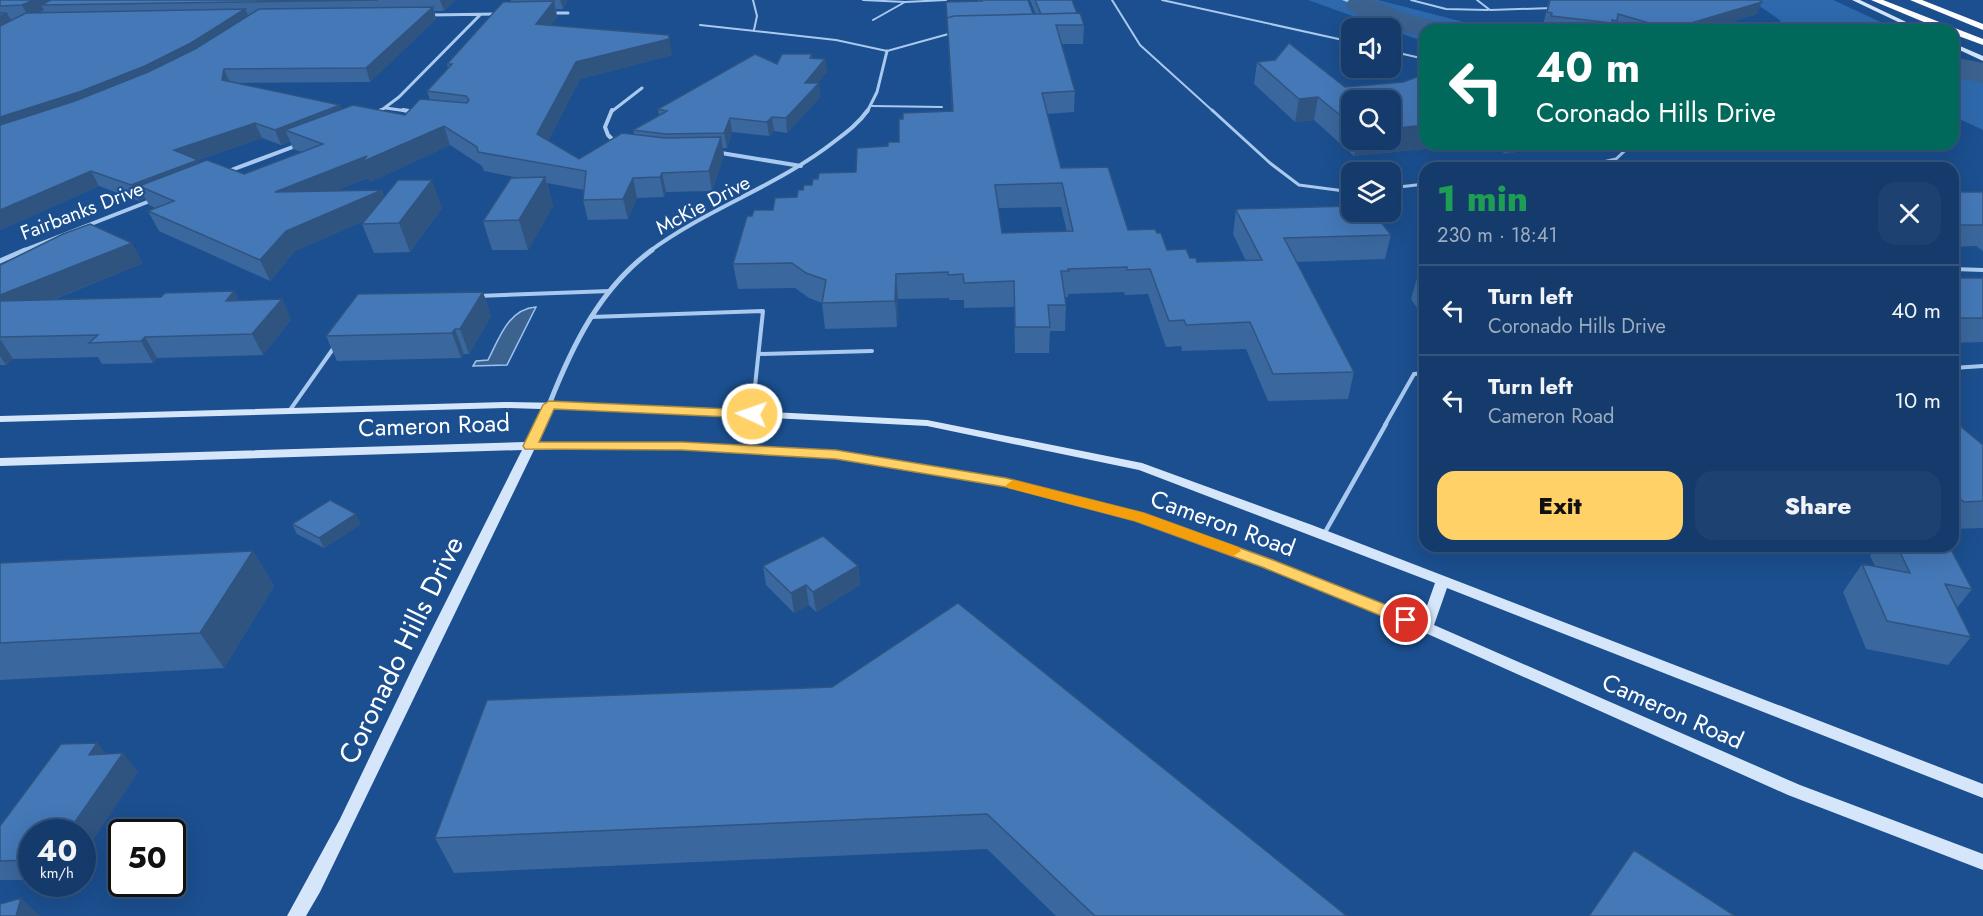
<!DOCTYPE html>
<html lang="en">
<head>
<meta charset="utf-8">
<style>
  :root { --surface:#143b6b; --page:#1d4271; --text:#f1f3f6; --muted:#9dadc1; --line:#33557e; --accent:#ffd166 }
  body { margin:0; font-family:Jost,sans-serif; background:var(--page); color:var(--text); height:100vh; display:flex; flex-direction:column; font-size:22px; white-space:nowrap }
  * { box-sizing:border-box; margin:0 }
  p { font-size:20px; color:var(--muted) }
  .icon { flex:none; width:33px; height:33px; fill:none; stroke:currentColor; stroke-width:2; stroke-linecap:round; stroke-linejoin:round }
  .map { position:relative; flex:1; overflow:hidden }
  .details { position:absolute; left:1419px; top:162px; width:540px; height:390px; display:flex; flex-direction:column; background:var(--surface); border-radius:18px; box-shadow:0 6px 24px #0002,0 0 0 2px var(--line) }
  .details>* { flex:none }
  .banner { position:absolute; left:1419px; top:24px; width:540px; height:126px; border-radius:18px; box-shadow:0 6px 24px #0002,0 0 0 2px var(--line); background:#00695c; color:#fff; overflow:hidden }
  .tools { position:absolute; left:1341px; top:18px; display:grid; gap:12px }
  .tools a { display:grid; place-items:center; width:60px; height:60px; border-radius:12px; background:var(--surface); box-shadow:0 6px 24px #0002,0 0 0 2px var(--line); font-size:30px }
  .speed { position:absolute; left:18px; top:819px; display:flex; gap:12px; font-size:30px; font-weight:700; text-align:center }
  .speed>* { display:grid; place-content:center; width:78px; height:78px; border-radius:50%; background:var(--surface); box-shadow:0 6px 24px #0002,0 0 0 2px var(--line); line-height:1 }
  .speed small { font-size:15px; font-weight:400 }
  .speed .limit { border:3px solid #111; border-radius:9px; background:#fff; color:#111 }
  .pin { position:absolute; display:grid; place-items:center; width:51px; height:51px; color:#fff; margin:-26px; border:3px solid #fff; border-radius:50%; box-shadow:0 2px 6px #0007 }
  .me { position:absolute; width:66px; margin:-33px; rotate:273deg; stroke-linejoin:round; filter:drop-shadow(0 0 4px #0008) }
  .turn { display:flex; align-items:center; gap:21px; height:126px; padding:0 18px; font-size:27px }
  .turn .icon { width:78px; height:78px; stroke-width:2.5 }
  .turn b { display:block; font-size:42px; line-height:51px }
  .round { display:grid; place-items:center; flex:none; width:63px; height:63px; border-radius:18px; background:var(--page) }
  .summary { display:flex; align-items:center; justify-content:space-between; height:102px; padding:0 18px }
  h1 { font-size:36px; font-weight:800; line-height:45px; color:#1e9e55 }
  .cta { display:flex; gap:12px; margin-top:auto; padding:12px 18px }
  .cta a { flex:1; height:69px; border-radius:18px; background:var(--accent); color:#111; font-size:24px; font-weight:800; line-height:69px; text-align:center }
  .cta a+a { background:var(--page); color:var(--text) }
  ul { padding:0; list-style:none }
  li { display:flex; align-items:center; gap:18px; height:90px; padding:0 18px; border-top:2px solid var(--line) }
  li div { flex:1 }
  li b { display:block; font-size:22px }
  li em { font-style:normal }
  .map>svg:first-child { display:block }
  .green { fill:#2e69ad }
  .water { fill:#3c6290; stroke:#9cc4f0; stroke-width:1.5 }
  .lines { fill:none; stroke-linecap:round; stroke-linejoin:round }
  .stream { fill:#9cc4f0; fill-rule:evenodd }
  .river { fill:#3c6290; fill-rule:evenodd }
  .lane-far3 { stroke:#a9c9ee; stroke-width:2 }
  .lane-far2 { stroke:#a9c9ee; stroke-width:3 }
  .lane-far1 { stroke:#a9c9ee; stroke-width:4 }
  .lane { stroke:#a9c9ee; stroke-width:4.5 }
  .street-far2 { stroke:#a9c9ee; stroke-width:3 }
  .street-far1 { stroke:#a9c9ee; stroke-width:4 }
  .street { stroke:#a9c9ee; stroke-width:5 }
  .secondary { fill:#d6e6fa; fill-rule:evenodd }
  .highway { fill:#fff; fill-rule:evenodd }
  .wall { fill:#3a679d; fill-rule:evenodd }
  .shaded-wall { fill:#305480 }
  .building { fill:#4478b7; stroke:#305480; stroke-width:1.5; fill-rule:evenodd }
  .route { fill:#ffd166; stroke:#a68842; stroke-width:1.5 }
  .slow { fill:#f59e0b }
  .labels { text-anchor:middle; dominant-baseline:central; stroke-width:4.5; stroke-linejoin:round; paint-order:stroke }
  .far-street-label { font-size:20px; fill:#fff; stroke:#1b4f8f }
  .street-label { font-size:24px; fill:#fff; stroke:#1b4f8f }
  .near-street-label { font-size:28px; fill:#fff; stroke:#1b4f8f }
</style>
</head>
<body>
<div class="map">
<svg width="1983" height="916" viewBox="0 0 1983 916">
  <rect width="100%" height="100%" fill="#1b4f8f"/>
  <!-- green -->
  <path class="green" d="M1308,0H1378L1495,30H1425V42Z
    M1751,0H1833L1898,30H1769L1781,21Z
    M1953,55L1983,69V130L1953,116Z"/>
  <!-- water -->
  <path class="water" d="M536,307L507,365L473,366L476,361L488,360C499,339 508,309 536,307Z"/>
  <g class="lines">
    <!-- stream -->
    <path class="stream" d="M1342,0H1350L1363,5L1360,7Z"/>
    <!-- river -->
    <path class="river" d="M1349,0H1373L1404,13L1446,24L1450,30H1425V37C1404,31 1358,23 1345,5Z
      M1953,57L1983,63V83L1953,77Z"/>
    <!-- lane-far3 -->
    <path class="lane-far3" d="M753,0L757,16L754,30
      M863,0L905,2
      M1112,0L1140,45L1214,112
      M1162,0L1352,42
      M1411,0L1446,9L1488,10
      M1477,0L1490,10L1552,8
      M873,20L905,2L946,0
      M700,25L836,40L887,51L952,33
      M1390,51L1425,59
      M872,106L942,107"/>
    <!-- lane-far2 -->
    <path class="lane-far2" d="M1212,110L1270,163L1299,185L1352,192
      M1577,168L1616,159L1632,144
      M1390,188L1425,184"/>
    <!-- lane-far1 -->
    <path class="lane-far1" d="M1953,269L1983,270
      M478,296L610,291
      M591,317L763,311L752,414
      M759,354L872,351
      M1953,368L1983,366
      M290,410L335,346
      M1385,425L1414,374L1425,373"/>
    <!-- lane -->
    <path class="lane" d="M1324,534L1386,424"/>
    <!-- street-far2 -->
    <path class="street-far2" d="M550,13H568
      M430,15L497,14
      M386,108L414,112
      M379,112L399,97L480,15
      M611,112L642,88
      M867,112L877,92L887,51"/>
    <!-- street-far1 -->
    <path class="street-far1" d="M403,110L415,112
      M612,110L605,127L608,135L617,144
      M377,113L381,110
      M715,152L801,166
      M226,172L298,145
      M22,251L155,199
      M650,251C708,208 778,186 835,141C847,132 859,123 868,110"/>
    <!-- street -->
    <path class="street" d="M0,261L25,250
      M549,405C572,346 600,288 652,250"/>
    <!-- secondary -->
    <path class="secondary" d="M1852,0H1860L1923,30H1915Z
      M1953,43L1983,56V61L1953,47Z
      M505,402L619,404L927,420L1142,463L1312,525L1983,784V798L1447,588L1434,625L1800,785L1983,854V870L1788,795L1421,631L1262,566L1135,520L1006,487L836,459L682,450H534L320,892L306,916H287L340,819L413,667L522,450L0,466V458L525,442L541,409L505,408L0,422V416ZM553,409L619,410L927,426L1139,470L1435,583L1422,620L1272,560L1144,514L1006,479L836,451L682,442H537Z"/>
    <!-- highway -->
    <path class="highway" d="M1871,0H1883L1983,39V45L1953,34V30H1943Z
      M1910,0H1922L1983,24V30Z"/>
  </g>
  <!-- wall -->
  <path class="wall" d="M0,0H455L444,11H434L436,19L370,82L234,83L342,109L405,115L430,100L427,91L448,68L447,64L511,2V0H567V2L563,9H556L557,17L551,25L672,55L580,79L548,141L579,159L634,134L633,130L659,115L658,109L777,64L812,54V58L825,59L827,72L817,83H819L820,97L787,133L774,131L769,136L732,132L727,148H723L724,156L712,191L666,192L664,197L637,198L628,219L588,220L583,200L584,190L547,183L553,206L528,250H492L483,221L519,178L484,171L482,166L450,145L370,182L368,178L335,191L382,190L384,197L442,208L410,252L374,253L362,224L364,221L295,251L270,281L159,231L148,211L155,208L149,205L145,198L139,201L99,186L0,230ZM262,138L281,145L290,141L293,149L302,152L244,174L199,163L198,160Z
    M978,0H1028L1033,15H1036L1030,0H1072L1077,14L1084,25L1083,44H1062L1075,91L1074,112L1047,114L1061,168L1128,230L1157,233L1167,250L1197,262L1246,261L1233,234L1236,210L1391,235L1385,259L1297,262L1354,372L1348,399L1268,401L1246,349L1182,351L1181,346L1166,347L1148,294L1125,295L1124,292L1068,294V297H1065L1066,305L1065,331H1050L1049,353H1015L1014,307L964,308V300H949V298L898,299L897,327L825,329L822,303L809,298L795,288L738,289L733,264L752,216L773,210L797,197L803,190L812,185L818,179L856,172L888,146L899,142L952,111L946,2L978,1ZM1061,207L1067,232L1002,233L998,208Z
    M1549,0H1759L1757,14L1704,30H1625L1615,27L1614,30H1560L1547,28L1548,26L1543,25Z
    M1257,62L1345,87L1425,144H1472L1354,156L1314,120L1295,122L1254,84ZM1352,100L1390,140H1352Z
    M1487,144H1557L1506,154Z
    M1953,192H1983V251L1976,246L1953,247Z
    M143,263L53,300L161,297L234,291L239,301L282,299L291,320L263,355L157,358L153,363L102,364L98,357L13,359L6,365H0V265Z
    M1418,275H1425V320L1411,299Z
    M1953,278H1983V342L1953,343Z
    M483,292L491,316L469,354H464L461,358L337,361L326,336Z
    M1953,420L1983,445V528L1953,529Z
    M292,524H361L324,548L297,534Z
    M1877,546H1949L1972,589L1957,608L1971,637L1948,665L1866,649L1843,592L1862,564L1875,566L1870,556Z
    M253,551L274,586L224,668L0,680V563Z
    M763,566H858L860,585L816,612L809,605L794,613L766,585Z
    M832,687L1347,916H1056L987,849L454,873L435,838Z
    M97,743L106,754L138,772L32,832V880H0V826Z"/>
  <!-- shaded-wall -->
  <path class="shaded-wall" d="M34,0H64L41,5L44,10L29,18L22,5Z
    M440,0H455L444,11Z
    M560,0H567V2L563,9Z
    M554,1L557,17L540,40L536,24Z
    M1762,2L1757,14L1704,30H1662L1663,27Z
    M433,7L436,19L370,82L366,68Z
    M245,9L251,22L197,56L0,134V117Z
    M7,13L14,26L0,32V16Z
    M669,35L672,55L580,79L542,153L537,134L576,62Z
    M825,59L827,72L810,93L819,83L820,97L787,133L786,118L805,83Z
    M224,69L230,83L222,80Z
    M1318,97L1314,120L1295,122L1299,99Z
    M340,105L346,119L285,130L290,141L281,145L275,130Z
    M772,117L774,131L769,136L767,122Z
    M730,118L732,132L727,148L724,133Z
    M255,123L262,138L198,160L205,175L139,186L145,198L139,201L131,185L174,150Z
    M1425,125V144H1472L1354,156L1358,140H1390V129Z
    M444,126L450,145L370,182L368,178L284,212L275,192Z
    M721,137L724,156L712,191L709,171Z
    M1510,144H1557L1506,154Z
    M91,171L99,186L0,230V210Z
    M662,173L666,192L664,197L660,177Z
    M545,177L553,206L528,250L519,220Z
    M633,178L637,198L628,219L623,199Z
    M432,180L442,208L410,252L399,223Z
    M382,190L389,210L295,251L270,281L260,260L286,231Z
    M132,243L143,263L0,321V295Z
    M896,274L898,299L897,327L895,301Z
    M234,291L245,312L226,301Z
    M483,292L491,316L469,354L460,329Z
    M282,299L291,320L263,355L252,334Z
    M455,329L464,354L461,358L452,333Z
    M145,337L157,358L153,363L141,341Z
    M0,339L13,359L6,365L0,356Z
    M356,514L361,524L324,548L319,538Z
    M253,551L274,586L224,668L200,633Z
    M858,566L860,585L816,612L813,592Z
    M806,585L809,605L794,613L791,593Z
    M97,743L113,762L89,755Z
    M123,753L138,772L82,857V832H68Z
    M21,898L40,916H16Z"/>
  <!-- building -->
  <path class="building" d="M0,0H34L22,5L0,6Z
    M51,0H378L41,5Z
    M982,0H1028L1033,14L954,16L947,18L946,2L982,1Z
    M1035,0H1072L1077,13L1041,14Z
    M1550,0H1759L1762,2L1681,26L1663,27L1618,14L1617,21L1612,20V23L1551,16L1552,13L1547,12Z
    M554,1L536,24L669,35V39L576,62L537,134L579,159L622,133L665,138L721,137L709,171L662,173L660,177L633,178L623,199L583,200L586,171L478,152L477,147L444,126L362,162L367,156L275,192L382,190L286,231L260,260L148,211L174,201L139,186L207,160L244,174L323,144L285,130L353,105L405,115L420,99L467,103L469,100L466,96L427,91L452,64H447L503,2Z
    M433,7L366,68L224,69L222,80L340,105L275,130L255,123L174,150L198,160L131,185L91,171L0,210V125L75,101L148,72L195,49L259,9Z
    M245,9L191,43L145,66L79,92L0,117V26L26,13Z
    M0,13H7L0,16Z
    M1080,13L1084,25H1056L1075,91L1042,93L1061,168L1108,167L1128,230L1155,229L1157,233H1161L1167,250L1186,249L1190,258H1196L1197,262L1262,260L1236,210L1239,209L1352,206V212H1373L1391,235L1284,238L1354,372L1273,374L1250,322L1186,325L1184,320L1169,321L1150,269L1127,270V267L1068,269L1069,271H1061L1066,305H1048L1050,327H1015L1014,281L964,283L963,274L948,275V272L896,274L895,301L822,303L826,280L806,273L792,263L733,264L747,216H752L754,210H773L775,198L797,197L798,190H803L804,185H812L813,179H818L819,173L856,172L857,148L888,146V142H899V119H903V113L953,111L947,18L954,16ZM1062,183L1073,231L1002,233L995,185Z
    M1289,43L1345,87L1403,82L1425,74V125L1390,129V100H1352V125L1318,97L1299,99L1257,62L1275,60Z
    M755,54L777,64L782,54H812L810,58L825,59L805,83H819L786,118L772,117L767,122L730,118L724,133L666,134L633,130L667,111L658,109Z
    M545,177L519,220L483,221L511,178Z
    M398,180H432L399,223L362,224Z
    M1953,192H1983V225H1953Z
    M90,224L132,243L0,295V265L63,234Z
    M1418,275H1425V285Z
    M1953,278H1983V318H1953Z
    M234,291L226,301L282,299L252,334L145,337L141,341L89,343L98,335L0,337V301L161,297L165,293Z
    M483,292L460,329H455L452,333L326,336L358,294Z
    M1953,420L1983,445V501L1964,502L1953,493Z
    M330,500L356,514L319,538L292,524Z
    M823,536L858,566L813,592L806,585L791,593L763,566Z
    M1897,546H1949L1972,589L1945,584L1971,637L1887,621L1862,564L1910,573Z
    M253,551L200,633L0,643V563Z
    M958,603L1347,916H1095L987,814L435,838L487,700L832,687Z
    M97,743L89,755L123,753L68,832H32V860L0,861V826L61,744Z
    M1634,850L1735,916H1589Z
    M21,898L16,916H0V904Z"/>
  <!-- route -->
  <path class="route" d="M549,401L752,410L759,414L752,418L554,409L539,442H682L836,450L1006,478L1144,513L1273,560L1412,615L1414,620L1406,625L1401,624L1262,567L1135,521L1006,487L836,459L682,450L525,449L523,446L543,405Z"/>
  <!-- slow -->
  <path class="slow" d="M1013,480L1144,513L1238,547L1241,551L1233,556L1135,521L1008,488L1006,485Z"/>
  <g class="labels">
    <!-- far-street labels -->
    <g class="far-street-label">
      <text transform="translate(703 205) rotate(-28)">McKie Drive</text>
      <text transform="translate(82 211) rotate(-21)">Fairbanks Drive</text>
    </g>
    <!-- street labels -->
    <g class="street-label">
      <text transform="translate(434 425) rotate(-2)">Cameron Road</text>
      <text transform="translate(1223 523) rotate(20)">Cameron Road</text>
      <text transform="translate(1673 711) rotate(24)">Cameron Road</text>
    </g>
    <!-- near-street labels -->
    <g class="near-street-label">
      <text transform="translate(401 650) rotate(-64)">Coronado Hills Drive</text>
    </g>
  </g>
</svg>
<div class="tools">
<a><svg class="icon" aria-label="sound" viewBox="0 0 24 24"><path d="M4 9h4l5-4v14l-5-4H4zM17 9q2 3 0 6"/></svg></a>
<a><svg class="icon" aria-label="search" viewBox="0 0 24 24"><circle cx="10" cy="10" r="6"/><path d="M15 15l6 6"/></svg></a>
<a><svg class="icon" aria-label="layers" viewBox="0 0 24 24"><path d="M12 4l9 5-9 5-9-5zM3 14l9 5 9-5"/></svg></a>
</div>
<div class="speed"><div>40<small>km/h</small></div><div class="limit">50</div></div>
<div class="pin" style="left:1406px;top:620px;background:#d93025"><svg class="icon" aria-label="arrive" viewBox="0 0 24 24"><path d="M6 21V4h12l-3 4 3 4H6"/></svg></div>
<svg class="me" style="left:752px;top:414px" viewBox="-20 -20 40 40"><circle r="17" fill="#ffd166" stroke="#fff" stroke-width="3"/><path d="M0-11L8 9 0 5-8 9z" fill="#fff"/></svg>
<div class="banner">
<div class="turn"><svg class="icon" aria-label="left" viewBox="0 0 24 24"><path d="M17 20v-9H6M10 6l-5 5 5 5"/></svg><div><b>40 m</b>Coronado Hills Drive</div></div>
</div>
<section class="details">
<div class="summary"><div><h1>1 min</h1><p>230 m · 18:41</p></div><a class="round"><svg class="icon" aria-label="close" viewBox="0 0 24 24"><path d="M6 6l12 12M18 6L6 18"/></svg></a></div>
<ul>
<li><svg class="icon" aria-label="left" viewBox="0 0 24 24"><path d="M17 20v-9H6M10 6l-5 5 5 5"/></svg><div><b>Turn left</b><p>Coronado Hills Drive</p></div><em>40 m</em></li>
<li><svg class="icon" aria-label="left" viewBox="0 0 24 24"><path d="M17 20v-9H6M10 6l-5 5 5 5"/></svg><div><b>Turn left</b><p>Cameron Road</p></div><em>10 m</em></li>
</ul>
<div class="cta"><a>Exit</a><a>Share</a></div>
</section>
</div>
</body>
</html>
